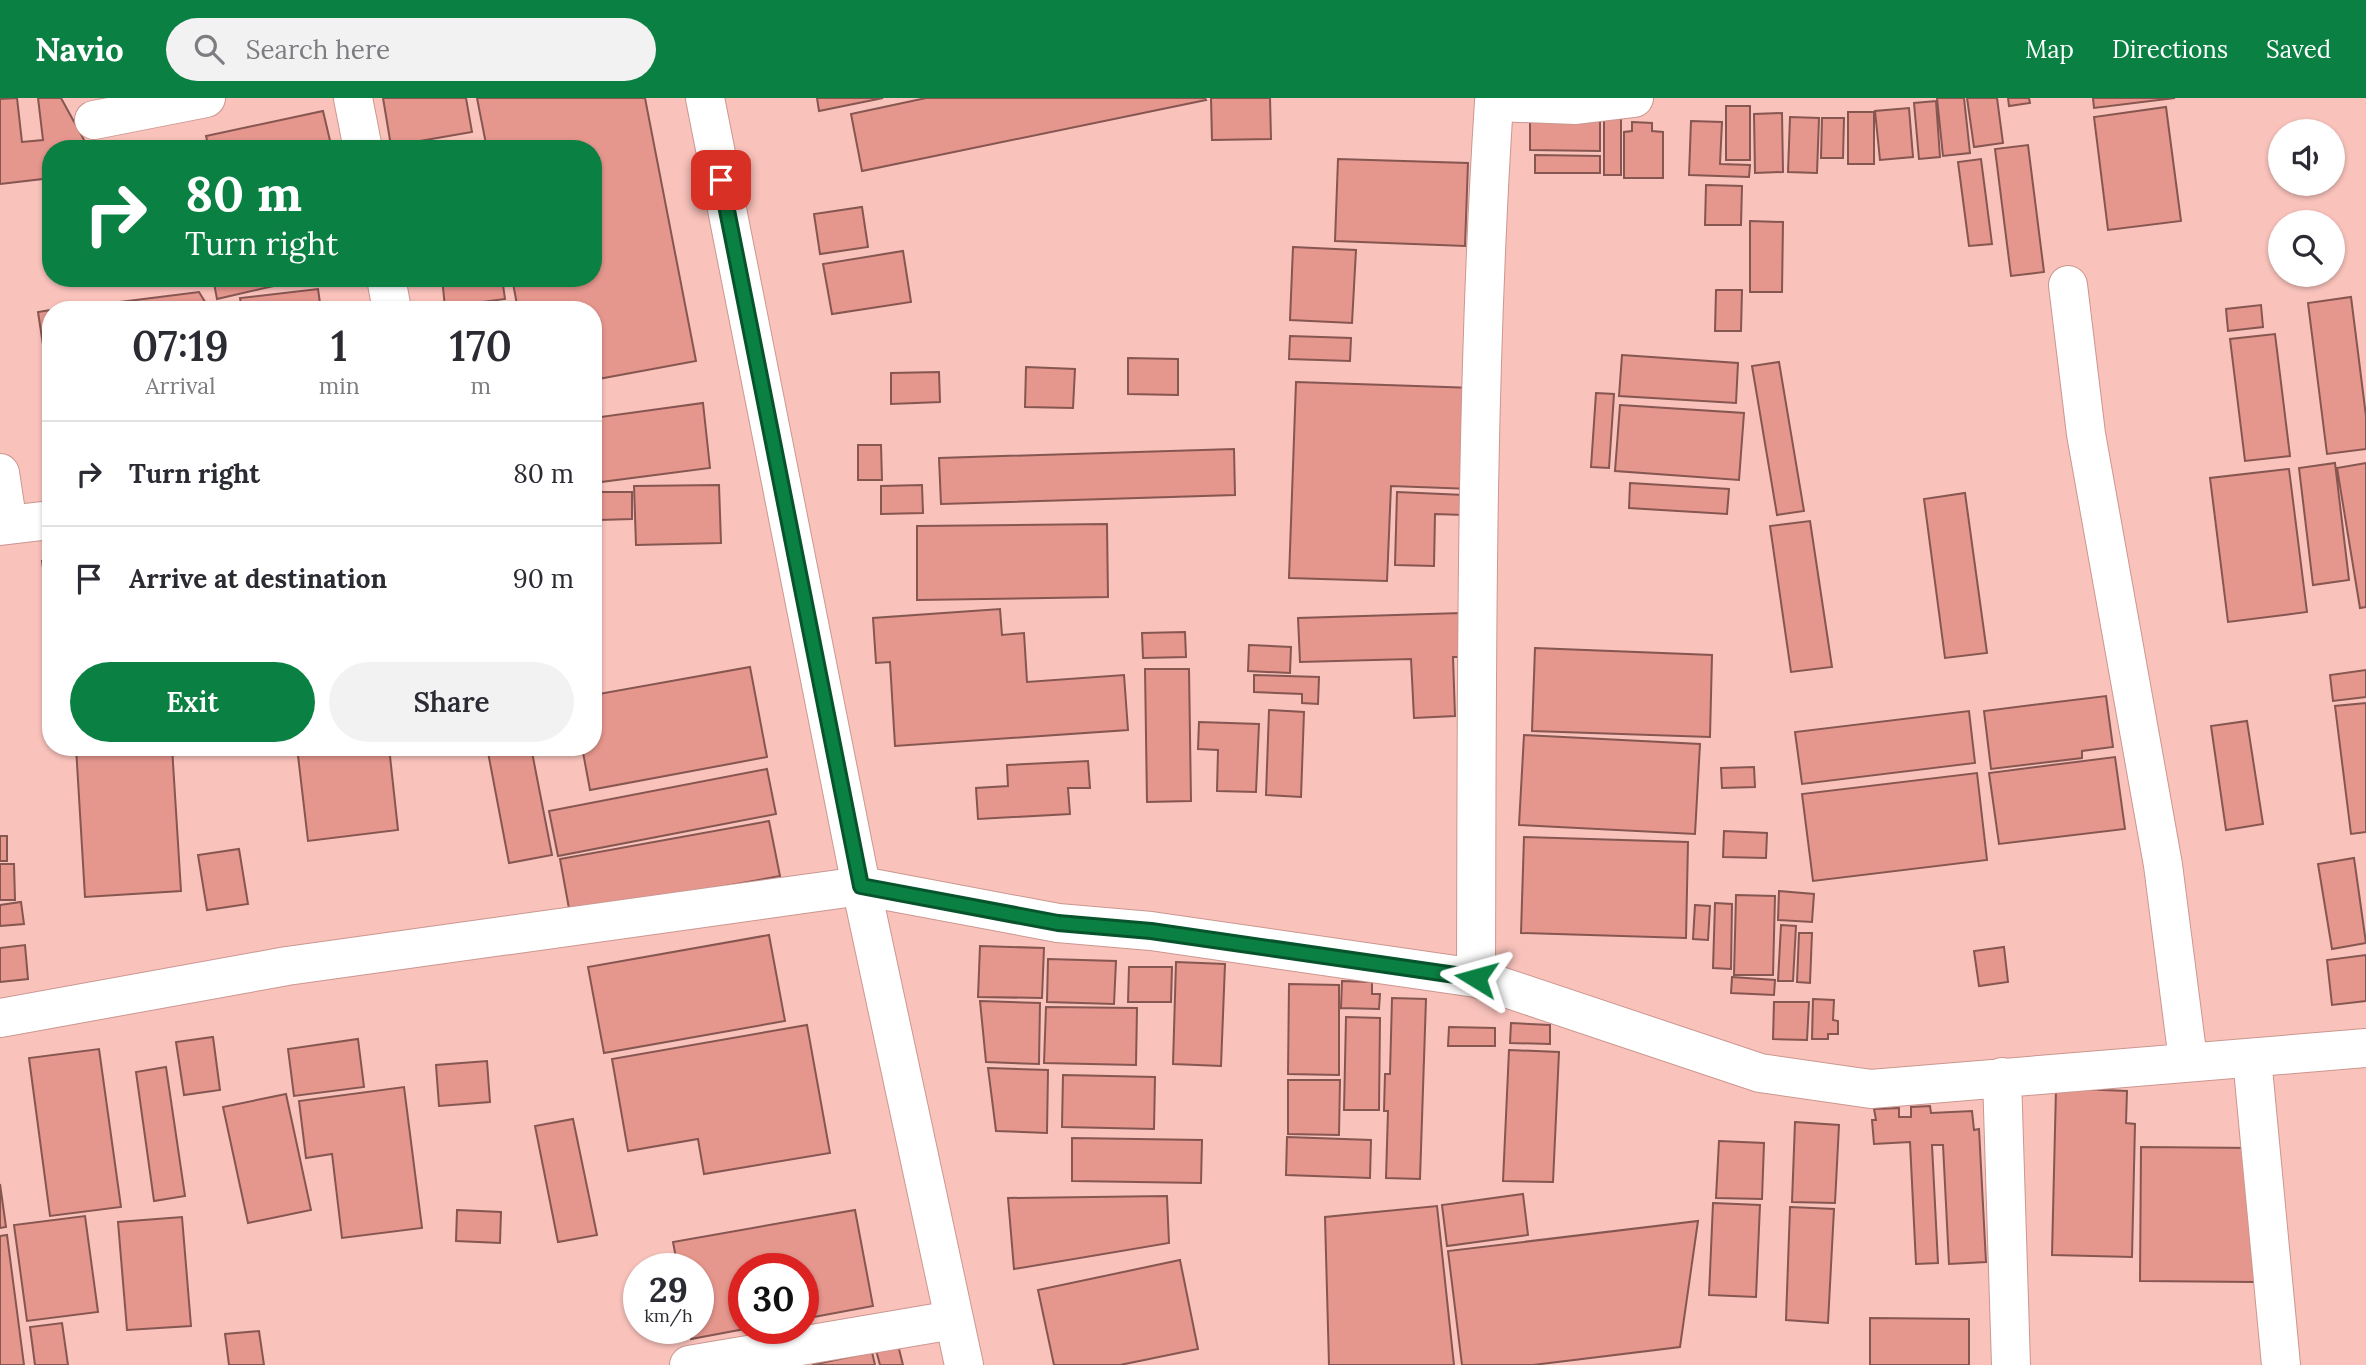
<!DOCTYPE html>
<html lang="en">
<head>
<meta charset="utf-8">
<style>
  :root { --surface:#fff; --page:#f2f2f3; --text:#2b2b33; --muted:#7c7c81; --line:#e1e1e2; --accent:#0b8043 }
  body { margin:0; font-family:Lora,serif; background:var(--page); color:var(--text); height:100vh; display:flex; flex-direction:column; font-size:26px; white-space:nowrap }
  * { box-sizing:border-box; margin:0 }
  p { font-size:23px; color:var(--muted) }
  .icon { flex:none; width:38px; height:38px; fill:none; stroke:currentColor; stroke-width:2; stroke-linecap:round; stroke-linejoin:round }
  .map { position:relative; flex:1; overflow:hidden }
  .drawer { position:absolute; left:42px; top:203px; width:560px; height:455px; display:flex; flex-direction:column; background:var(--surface); border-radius:28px; box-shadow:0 2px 5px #0004 }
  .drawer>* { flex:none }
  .hud { position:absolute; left:42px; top:42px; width:560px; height:147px; border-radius:28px; box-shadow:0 2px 5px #0004; background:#0b8043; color:#fff; overflow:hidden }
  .tools { position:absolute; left:2268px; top:21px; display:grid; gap:14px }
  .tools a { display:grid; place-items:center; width:77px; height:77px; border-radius:50%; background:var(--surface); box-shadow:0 2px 5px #0004; font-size:35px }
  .speed { position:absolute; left:623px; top:1155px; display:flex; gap:14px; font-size:35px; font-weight:700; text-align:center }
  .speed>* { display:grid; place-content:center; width:91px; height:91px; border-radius:50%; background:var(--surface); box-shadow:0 2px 5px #0004; line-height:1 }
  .speed small { font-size:18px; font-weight:400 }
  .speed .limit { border:10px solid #d22; background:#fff; color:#111 }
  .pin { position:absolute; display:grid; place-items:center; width:60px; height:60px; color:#fff; margin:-30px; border-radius:14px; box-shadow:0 4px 10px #0006 }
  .me { position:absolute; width:77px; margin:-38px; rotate:278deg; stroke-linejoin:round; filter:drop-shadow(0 0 5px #0008) }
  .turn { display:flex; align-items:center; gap:24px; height:147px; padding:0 28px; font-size:32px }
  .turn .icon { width:91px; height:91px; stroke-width:2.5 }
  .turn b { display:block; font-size:49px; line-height:60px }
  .eta { display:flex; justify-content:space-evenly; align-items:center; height:119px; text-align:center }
  .eta b { font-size:42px; font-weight:600; line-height:49px }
  .action { display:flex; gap:14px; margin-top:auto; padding:14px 28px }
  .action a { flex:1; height:80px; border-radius:42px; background:var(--accent); color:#fff; font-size:28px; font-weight:600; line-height:80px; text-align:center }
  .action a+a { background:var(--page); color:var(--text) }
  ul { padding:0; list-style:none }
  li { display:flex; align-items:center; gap:21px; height:105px; padding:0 28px; border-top:2px solid var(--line) }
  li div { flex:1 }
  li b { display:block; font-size:26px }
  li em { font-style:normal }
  header { display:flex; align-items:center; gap:42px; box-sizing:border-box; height:98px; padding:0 35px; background:var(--accent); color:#fff }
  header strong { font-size:33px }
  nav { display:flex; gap:38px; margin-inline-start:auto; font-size:24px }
  .search { width:490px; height:63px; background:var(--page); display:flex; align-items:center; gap:18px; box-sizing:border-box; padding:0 24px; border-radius:38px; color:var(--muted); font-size:26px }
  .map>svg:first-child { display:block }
  .building { fill:#e5968d; stroke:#865651; stroke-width:2 }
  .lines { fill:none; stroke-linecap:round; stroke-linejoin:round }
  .minor-casing { stroke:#cb9790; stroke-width:40 }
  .tertiary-casing { stroke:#cb9790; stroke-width:40 }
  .minor { stroke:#fff; stroke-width:38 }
  .tertiary { stroke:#fff; stroke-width:38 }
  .route-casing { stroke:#07532c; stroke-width:18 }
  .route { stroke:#0b8043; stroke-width:12 }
</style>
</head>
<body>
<header>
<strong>Navio</strong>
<div class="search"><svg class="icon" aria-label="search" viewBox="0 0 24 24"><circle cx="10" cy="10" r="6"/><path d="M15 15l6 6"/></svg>Search here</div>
<nav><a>Map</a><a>Directions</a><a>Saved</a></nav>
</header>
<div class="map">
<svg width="2366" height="1267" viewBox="0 0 2366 1267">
  <rect width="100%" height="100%" fill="#f9c2bb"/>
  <!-- building -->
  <path class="building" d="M17,0L22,44L43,42L38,0H61L89,51H51V80L0,86V1Z
    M383,0H466L472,34L391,48Z
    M477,0H645L696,263L593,282V212H518L512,180H593V51H487Z
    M817,0H883L819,13Z
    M926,0H1205L1206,2L862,73L851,16Z
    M1211,0H1270L1271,41L1212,42Z
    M1937,0H1964L1970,55L1943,58Z
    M1967,0H1997L2003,45L1974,49Z
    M2008,0H2029L2030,5L2009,8Z
    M2093,0H2175L2094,10Z
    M1936,3L1940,59L1919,61L1914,5Z
    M1726,8H1750V62H1726Z
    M2166,9L2181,123L2108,132L2094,19Z
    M1909,10L1913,59L1880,62L1875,13Z
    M323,13L332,51H209L206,38Z
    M1848,14H1874V66H1848Z
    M1782,15L1783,74L1755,75L1754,16Z
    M1790,19L1819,20L1817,75L1788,74Z
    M1530,20H1600V53L1530,52Z
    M1604,20H1621V77H1604Z
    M1822,20H1844L1843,60H1821Z
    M1691,23L1722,24L1720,66L1750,67L1749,79L1689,77Z
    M1632,24L1652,25V33L1663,34V80H1624V34L1632,33Z
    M2028,47L2044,174L2011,178L1995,51Z
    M1535,57L1600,58V75H1535Z
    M1338,61L1468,65L1465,148L1335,143Z
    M1981,61L1992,146L1969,148L1958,64Z
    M1706,87L1742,88L1741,127H1705Z
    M862,109L868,149L820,156L814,116Z
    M1750,123L1783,124L1782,194H1750Z
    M1293,149L1356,152L1352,225L1290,222Z
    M903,153L911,204L832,216L823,166Z
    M213,180H309L217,201Z
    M442,180H502L505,201L445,209Z
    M318,191L321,212H242L240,200Z
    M1716,192H1742L1741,233H1715Z
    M199,194L210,212H56Z
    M2351,199L2366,318V351L2327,356L2308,205Z
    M2261,207L2263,229L2228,233L2226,211Z
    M51,212V252L44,253L38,214Z
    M2275,236L2290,358L2245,363L2230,241Z
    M1290,238L1351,240L1350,263L1289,261Z
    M1622,257L1738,265L1736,305L1619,298Z
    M1128,260L1178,261V297L1128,296Z
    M1779,264L1804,413L1777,417L1752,268Z
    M1026,269L1075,271L1073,310L1025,309Z
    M939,274L940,304L891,306V275Z
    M1296,284L1475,290L1472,391L1391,388L1387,483L1289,480Z
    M1596,295L1614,296L1609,370L1591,369Z
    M703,305L710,370L593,385V320Z
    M1620,307L1744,315L1739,382L1615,373Z
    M858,347H881L882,382H858Z
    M1234,351L1235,397L941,406L939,360Z
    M2335,365L2349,482L2313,487L2299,370Z
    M2366,365V509L2360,510L2337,370Z
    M2289,371L2307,514L2228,524L2210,380Z
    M1630,385L1729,391L1727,416L1629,410Z
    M719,387L721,445L636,447L634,388Z
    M922,387L923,415L881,416V388Z
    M598,394H632V421L599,422Z
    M1397,394L1464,397L1463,417L1435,416L1434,468L1395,467Z
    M1965,395L1987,555L1945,560L1924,401Z
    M1810,423L1832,569L1791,574L1770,428Z
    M1107,426L1108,499L917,502V428Z
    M51,462V527L42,463Z
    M1000,511L1002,537L1024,535L1027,584L1124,577L1128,632L895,648L890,564L876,565L873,520Z
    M1461,515L1463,559H1453L1455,618L1414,620L1411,561L1300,564L1298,520Z
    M1185,534L1186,559L1143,560L1142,535Z
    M1249,547L1291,549L1290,575L1248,573Z
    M1535,550L1712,557L1710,639L1532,633Z
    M750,569L767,659L590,692L582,649H593V597Z
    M1145,571H1189L1191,703L1147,704Z
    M2366,572V599L2333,603L2330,577Z
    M1254,577L1319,579L1318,606L1302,605V596L1254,594Z
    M2106,598L2113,649L2082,653V660L1991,671L1984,613Z
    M2366,605V734L2351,736L2335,608Z
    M1269,612L1304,614L1301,699L1266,697Z
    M1969,613L1975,665L1802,686L1795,634Z
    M2247,623L2263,726L2226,732L2211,628Z
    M1199,624L1259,626L1256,694L1217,693L1218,652L1198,651Z
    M1524,637L1700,646L1695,736L1519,727Z
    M76,649H172L181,793L85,799Z
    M297,649H389L398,732L308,743Z
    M487,649H531L552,757L509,765Z
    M2115,659L2125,731L1999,746L1989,675Z
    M1088,663L1090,690H1068L1070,716L978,721L976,690L1008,688L1007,667Z
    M1754,669L1755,689L1722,690L1721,670Z
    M767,671L776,716L558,758L549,713Z
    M1977,675L1987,762L1813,783L1802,696Z
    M769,723L780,778L570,816L560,761Z
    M1724,733L1767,735L1766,760L1723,759Z
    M0,738H7V763H0Z
    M1524,739L1688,744L1686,840L1521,835Z
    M239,751L248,806L207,812L198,757Z
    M2354,760L2366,845L2332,851L2318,766Z
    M0,766H14L15,802H0Z
    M1779,793L1814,796L1812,824L1778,822Z
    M1736,797L1775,798L1773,877H1734Z
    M21,804L24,826L0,828V807Z
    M1715,805L1732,806L1731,871L1713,870Z
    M1695,807L1710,808L1708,842L1693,841Z
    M1781,827L1796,828L1793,883H1778Z
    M1799,835H1812L1810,885L1797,884Z
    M769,837L785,923L604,955L588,869Z
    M25,847L28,881L0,884V850Z
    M980,848L1044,850L1042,900L978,899Z
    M2004,849L2008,884L1979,888L1974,853Z
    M2366,857V903L2332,907L2327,862Z
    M1048,861L1116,863L1114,906L1047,904Z
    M1176,864L1225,866L1221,968L1173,966Z
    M1129,869H1172L1171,904H1128Z
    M1732,879L1775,882L1774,897L1731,895Z
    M1342,883L1372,884V896H1380L1379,911L1341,910Z
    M1289,886L1339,887V977L1288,976Z
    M1392,900L1426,901L1420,1081L1386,1080L1388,1013H1384L1385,976H1390Z
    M1813,901L1834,902L1833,922L1838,923V936H1828V941H1812Z
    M980,903L1040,905L1039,966L986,964Z
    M1774,904H1809L1807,942L1773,941Z
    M1046,909L1137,910L1136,967L1044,965Z
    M1346,919L1380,920L1379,1012H1344Z
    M1511,925L1550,927V946L1510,945Z
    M807,927L830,1055L704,1076L698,1041L628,1053L612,961Z
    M1449,929L1495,930V948H1448Z
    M213,939L220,992L184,997L176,944Z
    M358,941L364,989L294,998L288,951Z
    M99,951L121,1109L50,1118L29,960Z
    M1509,952L1559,954L1553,1084L1503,1083Z
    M487,963L490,1004L439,1008L436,967Z
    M166,969L185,1098L154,1103L136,974Z
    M988,970L1048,972L1047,1035L996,1033Z
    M1063,977L1155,979L1154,1031L1062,1029Z
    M1288,982H1340L1339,1037L1288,1036Z
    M404,989L422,1130L342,1140L332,1056L306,1060L299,1003Z
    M2056,990L2127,993L2126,1025L2135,1026L2132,1159L2052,1157Z
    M286,996L311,1112L248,1125L223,1009Z
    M1930,1008L1931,1015L1972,1013L1974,1032L1979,1031L1986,1164L1949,1166L1943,1047H1932L1938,1165L1916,1166L1910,1044L1874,1046L1872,1022H1876L1874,1011L1899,1010V1019H1911V1009Z
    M573,1021L597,1137L558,1144L535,1028Z
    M1795,1024L1839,1027L1835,1105L1792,1104Z
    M1287,1039L1371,1042L1370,1080L1286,1077Z
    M1072,1040L1202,1042L1201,1085L1072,1083Z
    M1719,1043L1764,1045L1762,1101L1716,1100Z
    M2141,1049L2255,1050L2254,1184L2140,1183Z
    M0,1086L6,1129L0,1130Z
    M1523,1096L1528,1137L1447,1148L1442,1107Z
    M1167,1098L1169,1145L1014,1171L1008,1100Z
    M1713,1105L1760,1107L1756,1199L1709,1197Z
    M1437,1108L1454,1267H1329L1325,1119Z
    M1790,1109L1834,1111L1828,1225L1786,1222Z
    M457,1112L501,1114L500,1145L456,1143Z
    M855,1112L873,1208L803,1221V1171H744V1230H750L691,1241L689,1230H698V1171H678L673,1144Z
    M85,1118L98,1214L27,1223L14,1127Z
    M182,1119L191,1228L127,1232L118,1124Z
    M1698,1123L1680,1249L1533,1267H1462L1448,1153Z
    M7,1137L24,1267H0V1138Z
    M1180,1162L1198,1251L1120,1267H1054L1038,1192Z
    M1870,1220L1969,1221V1267H1870Z
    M62,1225L68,1267H35L30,1229Z
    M259,1233L264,1267H229L225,1236Z
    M898,1247L903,1267H880L876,1252Z
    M872,1254L875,1267H812Z"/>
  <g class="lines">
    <defs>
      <path id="minor" d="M353,0L363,51
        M94,22L206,0
        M386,180L392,212
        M2068,187L2086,336L2163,767L2188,962
        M0,375L8,427
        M0,428L51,422
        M1476,880C1477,588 1475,295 1494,4L1576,7L1634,0
        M0,920L287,868L861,788L1058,825L1151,833L1476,880L1760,975L1871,991L2366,950
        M2252,960L2281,1267
        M2002,979L2011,1267
        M689,1267L953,1222"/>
      <path id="tertiary" d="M705,0L861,788L964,1267"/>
    </defs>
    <!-- minor casing -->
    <use href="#minor" class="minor-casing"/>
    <!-- tertiary casing -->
    <use href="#tertiary" class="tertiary-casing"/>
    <!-- minor -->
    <use href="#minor" class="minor"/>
    <!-- tertiary -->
    <use href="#tertiary" class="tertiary"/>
  </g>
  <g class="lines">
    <defs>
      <path id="route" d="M721,82L861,788L1058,825L1151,833L1476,880"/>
    </defs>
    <!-- route casing -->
    <use href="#route" class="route-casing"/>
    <!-- route -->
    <use href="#route" class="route"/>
  </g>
</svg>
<div class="tools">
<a><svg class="icon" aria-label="sound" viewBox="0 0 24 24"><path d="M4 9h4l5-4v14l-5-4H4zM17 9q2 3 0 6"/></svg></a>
<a><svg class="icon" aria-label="search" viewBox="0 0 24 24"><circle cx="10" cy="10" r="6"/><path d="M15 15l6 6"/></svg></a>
</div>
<div class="speed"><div>29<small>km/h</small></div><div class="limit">30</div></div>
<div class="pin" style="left:721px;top:82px;background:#d93025"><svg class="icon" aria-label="arrive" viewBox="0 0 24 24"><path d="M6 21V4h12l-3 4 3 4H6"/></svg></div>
<svg class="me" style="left:1476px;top:880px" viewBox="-20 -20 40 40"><path d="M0-17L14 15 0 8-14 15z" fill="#0b8043" stroke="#fff" stroke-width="4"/></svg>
<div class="hud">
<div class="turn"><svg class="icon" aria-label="right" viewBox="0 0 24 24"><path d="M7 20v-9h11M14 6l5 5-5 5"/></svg><div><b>80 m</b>Turn right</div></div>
</div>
<section class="drawer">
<div class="eta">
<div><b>07:19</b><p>Arrival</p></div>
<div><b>1</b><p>min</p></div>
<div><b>170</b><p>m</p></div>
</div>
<ul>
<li><svg class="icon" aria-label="right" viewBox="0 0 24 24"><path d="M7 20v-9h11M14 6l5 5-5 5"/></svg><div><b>Turn right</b></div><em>80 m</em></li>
<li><svg class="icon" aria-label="arrive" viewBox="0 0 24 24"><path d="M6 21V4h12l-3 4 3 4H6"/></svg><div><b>Arrive at destination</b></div><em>90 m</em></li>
</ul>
<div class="action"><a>Exit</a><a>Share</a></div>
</section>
</div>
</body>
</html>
